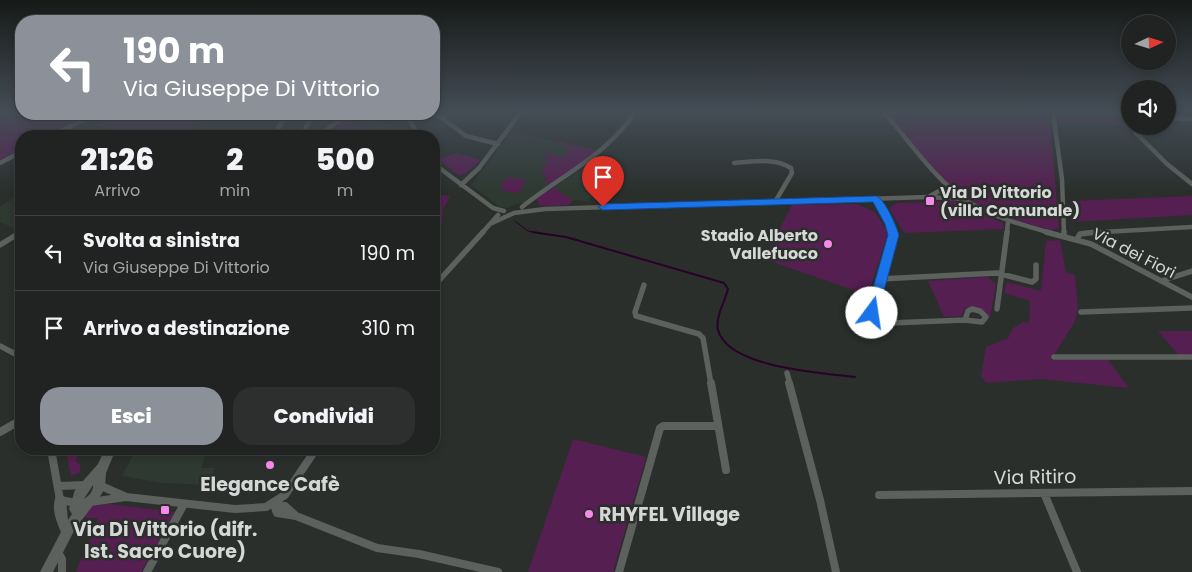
<!DOCTYPE html>
<html lang="it">
<head>
<meta charset="utf-8">
<style>
  :root { --surface:#202321; --page:#2d2f2e; --text:#f1f3f6; --muted:#a2a4a5; --line:#3d403f; --accent:#8c9099 }
  body { margin:0; font-family:Poppins,sans-serif; background:var(--page); color:var(--text); height:100vh; display:flex; flex-direction:column; font-size:19px; white-space:nowrap }
  * { box-sizing:border-box; margin:0 }
  p { font-size:16px; color:var(--muted) }
  .icon { flex:none; width:28px; height:28px; fill:none; stroke:currentColor; stroke-width:2; stroke-linecap:round; stroke-linejoin:round }
  .map { position:relative; flex:1; overflow:hidden }
  .drawer { position:absolute; left:15px; top:130px; width:425px; height:325px; display:flex; flex-direction:column; background:var(--surface); border-radius:20px; box-shadow:0 2px 8px #0003,0 0 0 1px var(--line) }
  .drawer>* { flex:none }
  .guide { position:absolute; left:15px; top:15px; width:425px; height:105px; border-radius:20px; box-shadow:0 2px 8px #0003,0 0 0 1px var(--line); background:#8c9099; color:#fff; overflow:hidden }
  .needle { width:32px; rotate:86deg }
  .tools { position:absolute; left:1121px; top:15px; display:grid; gap:10px }
  .tools a { display:grid; place-items:center; width:55px; height:55px; border-radius:50%; background:var(--surface); box-shadow:0 2px 8px #0003,0 0 0 1px var(--line); font-size:25px }
  .pin { position:absolute; display:grid; place-items:center; width:42px; height:42px; color:#fff; margin:-51px -21px; border-radius:50% 50% 50% 0; rotate:-45deg; box-shadow:0 0 5px #0007 }
  .pin .icon { rotate:45deg }
  .me { position:absolute; width:55px; margin:-28px; rotate:14deg; stroke-linejoin:round; filter:drop-shadow(0 0 4px #0008) }
  .turn { display:flex; align-items:center; gap:18px; height:105px; padding:0 25px; font-size:22px }
  .turn .icon { width:65px; height:65px; stroke-width:2.5 }
  .turn b { display:block; font-size:35px; line-height:42px }
  .eta { display:flex; justify-content:space-evenly; align-items:center; height:85px; text-align:center }
  .eta b { font-size:30px; font-weight:800; line-height:35px }
  .action { display:flex; gap:10px; margin-top:auto; padding:10px 25px }
  .action a { flex:1; height:58px; border-radius:20px; background:var(--accent); color:#fff; font-size:20px; font-weight:800; line-height:58px; text-align:center }
  .action a+a { background:var(--page); color:var(--text) }
  ul { padding:0; list-style:none }
  li { display:flex; align-items:center; gap:15px; height:75px; padding:0 25px; border-top:1px solid var(--line) }
  li div { flex:1 }
  li b { display:block; font-size:19px }
  li em { font-style:normal }
  .map>svg:first-child { display:block }
  .built { fill:#2e3932 }
  .green { fill:#551f51 }
  .lines { fill:none; stroke-linecap:round; stroke-linejoin:round }
  .stream-far1 { stroke:#2a0028; stroke-width:1 }
  .stream { stroke:#2a0028; stroke-width:2 }
  .minor-far2 { stroke:#5c615e; stroke-width:4.5 }
  .minor-far1 { stroke:#5c615e; stroke-width:5.5 }
  .minor { stroke:#5c615e; stroke-width:8 }
  .secondary { fill:#5c615e; fill-rule:evenodd }
  .route { fill:#1a73e8; stroke:#114b97 }
  .poi-dot { fill:#f788ec; stroke:#2a2f2c; stroke-width:2 }
  .labels { text-anchor:middle; dominant-baseline:central; stroke-width:5; stroke-linejoin:round; paint-order:stroke }
  .poi-label { font-size:16px; font-weight:bold; fill:#d6d8d7; stroke:#2a2f2c; text-anchor:start }
  .street-label { font-size:16px; fill:#d6d8d7; stroke:#2a2f2c }
  .near-street-label { font-size:19px; fill:#d6d8d7; stroke:#2a2f2c }
  .near-poi-label { font-size:19px; font-weight:bold; fill:#d6d8d7; stroke:#2a2f2c }
</style>
</head>
<body>
<div class="map">
<svg width="1192" height="572" viewBox="0 0 1192 572">
  <rect width="100%" height="100%" fill="#2a2f2c"/>
  <!-- built -->
  <path class="built" d="M342,121L366,127L373,121L410,129L413,136H320Z
    M511,132L599,151L523,203L516,204L508,208L500,207L471,185Z
    M591,163H616L589,201L573,200L568,205L540,206L536,199Z
    M21,194V228L18,230L0,222V206Z
    M136,449H207L201,468H215L208,485L162,483L122,476Z"/>
  <!-- green -->
  <path class="green" d="M0,112H21V114H88L46,136H21V149L0,160Z
    M887,112H1049L1059,228L1052,230C1022,222 989,215 963,196C932,173 911,140 887,112Z
    M1056,112C1078,111 1109,108 1125,125L1057,123Z
    M115,114H214L177,136H164L137,129L130,132L96,125Z
    M342,121L366,127L353,136L329,130Z
    M555,141L599,151L550,185L547,183L542,170L549,159L544,157L546,154L564,157L570,147L555,143Z
    M457,153L480,160L475,166L460,176L443,164L439,159Z
    M507,177L526,180L519,193L505,191L500,188Z
    M558,185L556,188L557,191L573,200L568,205L540,206L536,199Z
    M434,194L450,196L443,210L442,224L434,234Z
    M1192,196V215L1072,222L1070,201Z
    M956,201L1003,223L1004,229L904,233L890,210V207L897,203Z
    M857,204L875,212L888,233L868,295L764,259L792,205Z
    M1060,240L1066,272L1075,275L1078,309L1074,323L1051,360H1108L1129,388L1041,379L986,383L981,376L986,347L1008,338L1013,328L1023,322L1029,323L1030,301L1004,293L1007,282L1041,291L1046,241Z
    M987,277L996,284L990,318C983,310 976,306 965,308L961,316L944,317L928,281Z
    M1158,331H1192V357H1180Z
    M573,439L646,457L613,572H528Z
    M66,449H78L76,461L80,465V472L71,476Z
    M110,504L175,512L141,572H76L98,518H84L91,505Z"/>
  <g class="lines">
    <!-- stream-far1 -->
    <path class="stream-far1" d="M515,221L528,231L540,233"/>
    <!-- stream -->
    <path class="stream" d="M532,232L566,237L724,283L728,289C725,301 715,318 718,330C728,368 823,373 855,377
      M434,266L440,260"/>
    <!-- minor-far2 -->
    <path class="minor-far2" d="M434,112L466,136L498,144
      M884,112C908,140 938,183 968,202C994,217 1022,225 1051,233
      M1053,112L1062,179L1064,233
      M1119,112L1130,115
      M407,114L418,136
      M1168,118L1192,119
      M1136,133L1167,164L1192,184
      M51,136L96,114
      M224,136L228,133
      M286,136H302L312,114
      M0,163L21,152
      M734,163C753,162 774,157 791,168L792,173L775,202
      M434,164L493,208L504,211
      M461,185L479,168L521,112
      M930,196L939,191L954,192
      M876,199L890,224L892,233
      M522,207C562,175 606,156 635,112
      M490,224L514,213L545,209L928,197L964,199
      M482,233L498,215
      M1007,233L1008,221
      M1085,233L1192,227"/>
    <!-- minor-far1 -->
    <path class="minor-far1" d="M892,232L893,235L872,310L875,319L890,323L965,320
      M1046,232L1091,244L1192,297
      M1064,232V235
      M1077,239L1080,234L1097,232
      M0,245L21,232
      M880,279L997,273L1032,282L1036,279V265
      M1161,281L1192,271
      M644,285L635,312L636,316L699,334L703,338L711,384
      M434,286L483,232
      M972,309L980,311L986,317L982,322L965,320L968,311Z
      M997,309L1007,232
      M1081,312L1192,308
      M0,346L21,357
      M1054,357H1192
      M787,373L790,384"/>
    <!-- minor -->
    <path class="minor" d="M711,383L726,470
      M789,383L820,500L836,572
      M0,432L21,420
      M51,449L60,500L76,503
      M99,485L126,497
      M59,486L85,485
      M1044,493L1077,572
      M879,495L1192,491
      M90,502L126,497L235,509L266,507L285,495L316,449
      M274,505L285,506L296,516L277,513Z
      M296,516L377,548L419,554L498,572
      M56,554H59L62,559V572
      M147,572L184,504
      M619,572L660,428L663,426H718"/>
    <!-- secondary -->
    <path class="secondary" d="M283,114H289L277,136H271Z
      M345,114H352L321,136H314Z
      M105,449H116L106,473L105,488L101,495L75,529L53,572H40L61,532C56,521 51,508 56,496L60,495L64,496L66,500L68,520L72,514L69,509L75,490L98,464ZM93,485C94,491 88,497 84,499Z"/>
  </g>
  <!-- sky -->
  <linearGradient id="sky" x2="0" y2="1"><stop stop-color="#171a18"/><stop offset="0.58" stop-color="#444d56"/><stop offset="1" stop-color="#444d56" stop-opacity="0"/></linearGradient>
  <rect width="1192" height="192" fill="url(#sky)"/>
  <!-- route -->
  <path class="route" d="M876,196C885,199 896,225 899,235L878,313L872,317L866,313L888,235L885,224L873,202L603,210L598,207L603,204Z"/>
  <!-- markers -->
  <g class="poi-dot">
    <rect x="925" y="196" width="10" height="10" rx="2.5"/>
    <circle cx="828" cy="244" r="5"/>
    <circle cx="270" cy="465" r="5"/>
    <rect x="160" y="505" width="10" height="10" rx="2.5"/>
    <circle cx="589" cy="514" r="5"/>
  </g>
  <g class="labels">
    <!-- poi labels -->
    <g class="poi-label">
      <text x="940" y="192">Via Di Vittorio<tspan x="940" dy="18">(villa Comunale)</tspan></text>
      <text x="818" y="235" text-anchor="end">Stadio Alberto<tspan x="818" dy="18">Vallefuoco</tspan></text>
    </g>
    <!-- street labels -->
    <g class="street-label">
      <text transform="translate(1134 253) rotate(27)">Via dei Fiori</text>
    </g>
    <!-- near-street labels -->
    <g class="near-street-label">
      <text transform="translate(1035 477) rotate(-1)">Via Ritiro</text>
    </g>
    <!-- near-poi labels -->
    <g class="near-poi-label">
      <text x="270" y="484">Elegance Cafè</text>
      <text x="599" y="514" text-anchor="start">RHYFEL Village</text>
      <text x="165" y="529">Via Di Vittorio (difr.<tspan x="165" dy="22">Ist. Sacro Cuore)</tspan></text>
    </g>
  </g>
</svg>
<div class="tools">
<a><svg class="needle" viewBox="-14 -14 28 28"><path d="M0-13l5 13h-10z" fill="#e53935"/><path d="M0 13l5-13h-10z" fill="#a2a4a5"/></svg></a>
<a><svg class="icon" aria-label="sound" viewBox="0 0 24 24"><path d="M4 9h4l5-4v14l-5-4H4zM17 9q2 3 0 6"/></svg></a>
</div>
<div class="pin" style="left:603px;top:207px;background:#d93025"><svg class="icon" aria-label="arrive" viewBox="0 0 24 24"><path d="M6 21V4h12l-3 4 3 4H6"/></svg></div>
<svg class="me" style="left:872px;top:313px" viewBox="-20 -20 40 40"><circle r="19" fill="#fff"/><path d="M0-13L10 11 0 6-10 11z" fill="#1a73e8"/></svg>
<div class="guide">
<div class="turn"><svg class="icon" aria-label="left" viewBox="0 0 24 24"><path d="M17 20v-9H6M10 6l-5 5 5 5"/></svg><div><b>190 m</b>Via Giuseppe Di Vittorio</div></div>
</div>
<section class="drawer">
<div class="eta">
<div><b>21:26</b><p>Arrivo</p></div>
<div><b>2</b><p>min</p></div>
<div><b>500</b><p>m</p></div>
</div>
<ul>
<li><svg class="icon" aria-label="left" viewBox="0 0 24 24"><path d="M17 20v-9H6M10 6l-5 5 5 5"/></svg><div><b>Svolta a sinistra</b><p>Via Giuseppe Di Vittorio</p></div><em>190 m</em></li>
<li><svg class="icon" aria-label="arrive" viewBox="0 0 24 24"><path d="M6 21V4h12l-3 4 3 4H6"/></svg><div><b>Arrivo a destinazione</b></div><em>310 m</em></li>
</ul>
<div class="action"><a>Esci</a><a>Condividi</a></div>
</section>
</div>
</body>
</html>
